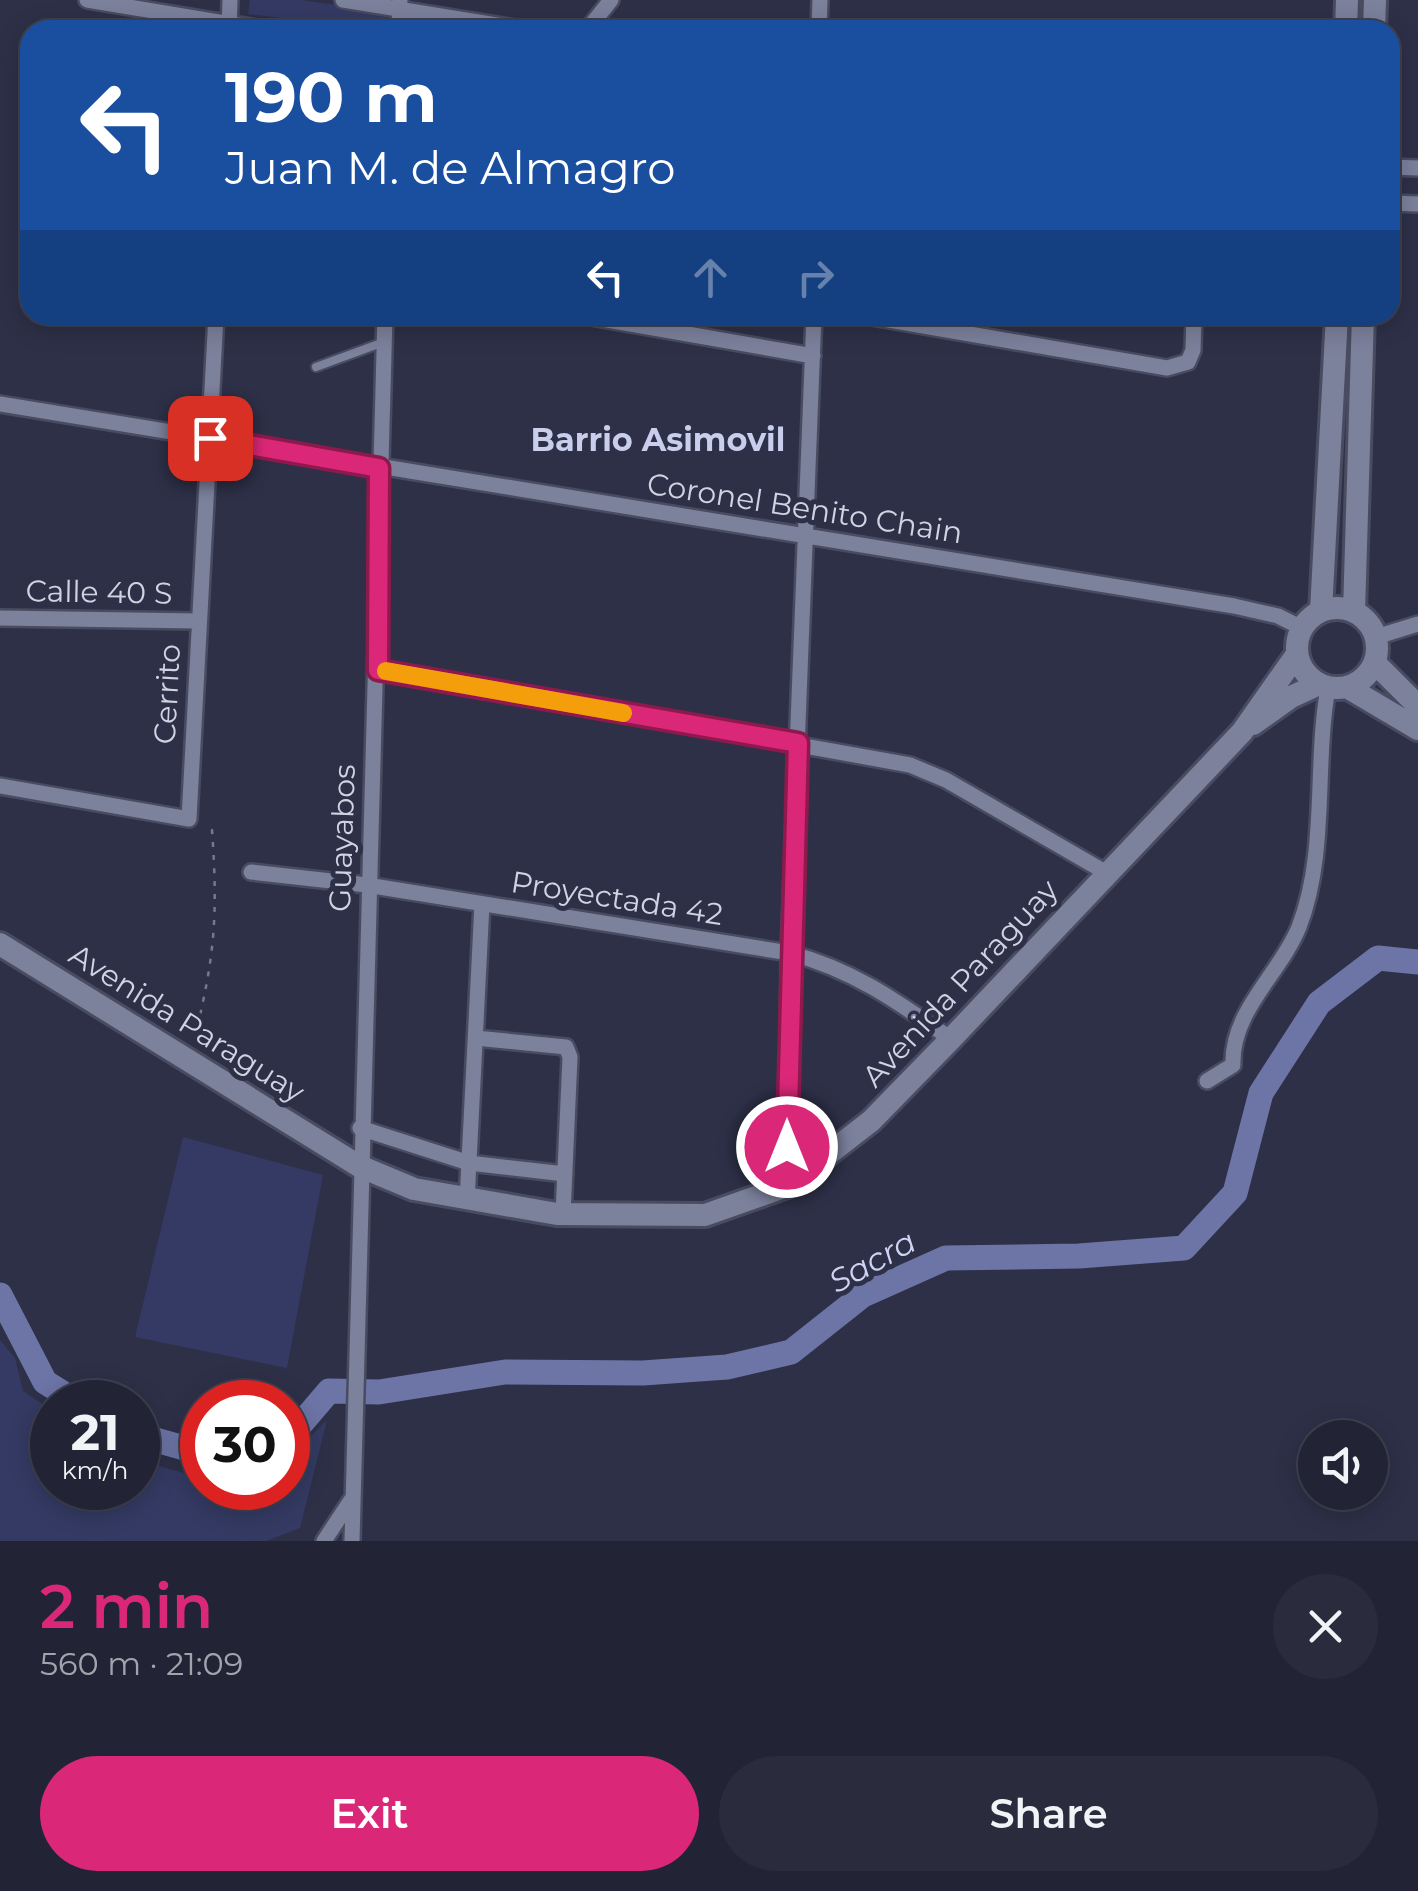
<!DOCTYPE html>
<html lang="en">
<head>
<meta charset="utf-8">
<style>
  :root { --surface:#222435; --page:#2a2c3d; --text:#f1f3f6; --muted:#a2a4ad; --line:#3f4150; --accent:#db2777 }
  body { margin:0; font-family:Montserrat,sans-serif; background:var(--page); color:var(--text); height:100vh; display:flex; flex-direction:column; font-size:38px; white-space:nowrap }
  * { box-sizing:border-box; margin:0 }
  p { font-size:32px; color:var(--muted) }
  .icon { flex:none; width:55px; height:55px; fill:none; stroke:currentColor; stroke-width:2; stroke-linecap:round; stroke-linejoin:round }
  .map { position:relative; height:1541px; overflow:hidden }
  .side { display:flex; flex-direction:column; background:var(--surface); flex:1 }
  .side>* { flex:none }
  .banner { position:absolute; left:20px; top:20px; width:1380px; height:305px; border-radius:30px; box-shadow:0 5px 25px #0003,0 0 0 2px var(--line); background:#1a4fa0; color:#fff; overflow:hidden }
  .controls { position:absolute; left:1298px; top:1420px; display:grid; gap:20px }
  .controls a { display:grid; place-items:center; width:90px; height:90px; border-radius:50%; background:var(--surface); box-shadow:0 5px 25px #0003,0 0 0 2px var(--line); font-size:50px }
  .speed { position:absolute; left:30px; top:1380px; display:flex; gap:20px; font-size:50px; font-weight:700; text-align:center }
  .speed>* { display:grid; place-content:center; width:130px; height:130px; border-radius:50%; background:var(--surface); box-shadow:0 5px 25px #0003,0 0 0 2px var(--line); line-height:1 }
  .speed small { font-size:25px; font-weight:400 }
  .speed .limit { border:15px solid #d22; background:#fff; color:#111 }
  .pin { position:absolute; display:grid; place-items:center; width:85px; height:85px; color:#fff; margin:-42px; border-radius:20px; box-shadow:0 5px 15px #0006 }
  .me { position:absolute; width:110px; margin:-55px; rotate:0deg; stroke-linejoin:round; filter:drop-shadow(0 0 8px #0008) }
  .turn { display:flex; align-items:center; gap:35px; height:210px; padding:0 40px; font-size:45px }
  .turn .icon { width:130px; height:130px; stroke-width:2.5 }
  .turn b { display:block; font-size:70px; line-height:85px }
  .lanes { display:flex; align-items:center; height:95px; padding:0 40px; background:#0003; justify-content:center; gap:50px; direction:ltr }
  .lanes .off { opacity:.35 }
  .round { display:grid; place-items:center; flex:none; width:105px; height:105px; border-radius:52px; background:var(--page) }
  .headline { display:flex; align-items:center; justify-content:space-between; height:170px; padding:0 40px }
  h1 { font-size:60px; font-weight:600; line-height:75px; color:var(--accent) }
  .action { display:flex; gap:20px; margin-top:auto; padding:20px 40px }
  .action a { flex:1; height:115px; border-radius:60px; background:var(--accent); color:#fff; font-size:40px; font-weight:600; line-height:115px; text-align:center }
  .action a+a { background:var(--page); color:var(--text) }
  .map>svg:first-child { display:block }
  .green { fill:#343a63 }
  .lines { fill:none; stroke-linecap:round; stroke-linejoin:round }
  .river { stroke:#6d75a7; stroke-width:25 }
  .lane-casing { stroke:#494c60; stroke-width:12 }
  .street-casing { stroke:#494c60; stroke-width:20 }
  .secondary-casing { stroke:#494c60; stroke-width:28 }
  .path { stroke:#76798d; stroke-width:2.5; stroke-dasharray:5 8; stroke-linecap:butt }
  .lane { stroke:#7c819c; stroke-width:8 }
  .street { stroke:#7c819c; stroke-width:15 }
  .secondary { stroke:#7c819c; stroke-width:22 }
  .route-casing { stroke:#8e194d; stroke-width:25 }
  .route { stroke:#db2777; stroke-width:18 }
  .slow { stroke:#f59e0b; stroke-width:18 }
  .labels { text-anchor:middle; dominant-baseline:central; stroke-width:10; stroke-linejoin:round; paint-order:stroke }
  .street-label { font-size:30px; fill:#d0d3e2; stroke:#2d3047 }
  .neighbourhood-label { font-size:32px; font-weight:bold; fill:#c8ceeb; stroke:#2d3047 }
  .water-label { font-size:32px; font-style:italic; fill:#ced4f3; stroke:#2d3047 }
</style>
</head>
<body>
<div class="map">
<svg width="1418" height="1541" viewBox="0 0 1418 1541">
  <rect width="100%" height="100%" fill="#2d3047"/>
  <!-- green -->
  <path class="green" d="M250,0H301L388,12L385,30L248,14Z
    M183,1137L323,1175L287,1368L135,1337Z
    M0,1340L15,1358L23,1391L52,1410V1488H138V1460L202,1478V1488L253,1492L258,1488H288V1459L327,1420L300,1528L266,1541H0Z"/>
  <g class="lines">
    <!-- river -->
    <path class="river" d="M0,1295L45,1382L77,1402
      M138,1435L202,1453
      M288,1439L329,1391L379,1392L505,1372L643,1373L727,1367L791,1352L863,1295L946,1258L1079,1256L1184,1248L1235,1193L1261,1093L1319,1003L1378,958L1418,962"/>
    <defs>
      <path id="lane" d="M316,367L384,342"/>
      <path id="street" d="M87,0L268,30
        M343,0L528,30
        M229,30L230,0
        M399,30L400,0
        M587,30L611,0
        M819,30L820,0
        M1390,167L1418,168
        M1390,203L1418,204
        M579,315L813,356
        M860,315L1167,368L1188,362L1193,350L1194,315
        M0,404L1234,606L1278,616L1302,628
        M0,618L198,621
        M1376,637L1418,624
        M378,669L910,765L946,780L1105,872
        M0,786L189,819L216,315
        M251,872L367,885L789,953C852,969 898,1002 951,1039
        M476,1038L566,1047L570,1057L563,1214
        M1207,1081L1233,1065C1231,1011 1280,974 1299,927C1328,852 1314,765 1328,688
        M360,1128L469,1163L565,1174
        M787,1186L789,953L814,315
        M467,1201L482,904
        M324,1541L351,1500
        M352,1541L385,315"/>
      <path id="secondary" d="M1346,30L1347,0
        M1374,30L1375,0
        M1297 648a40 40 0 1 1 80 0a40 40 0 1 1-80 0Z
        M1321,611L1337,315
        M1354,612L1363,315
        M1375,663L1418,706
        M1347,687L1418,729
        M1253,724L1291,697L1319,684
        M0,944L359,1166L414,1189L557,1214L705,1215L787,1186L871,1121L951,1039L1242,732L1297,654"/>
    </defs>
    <!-- lane casing -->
    <use href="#lane" class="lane-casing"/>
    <!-- street casing -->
    <use href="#street" class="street-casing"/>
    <!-- secondary casing -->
    <use href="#secondary" class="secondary-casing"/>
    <!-- path -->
    <path class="path" d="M194,1040C215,957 218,915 212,830L204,826"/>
    <!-- lane -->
    <use href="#lane" class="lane"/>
    <!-- street -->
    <use href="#street" class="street"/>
    <!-- secondary -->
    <use href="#secondary" class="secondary"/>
  </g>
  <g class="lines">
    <defs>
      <path id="route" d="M210,438L379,468L378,670L798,743L787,1147"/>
    </defs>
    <!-- route casing -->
    <use href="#route" class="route-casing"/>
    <!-- route -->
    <use href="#route" class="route"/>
    <!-- slow -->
    <path class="slow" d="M386,671L623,713"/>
  </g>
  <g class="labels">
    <!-- street labels -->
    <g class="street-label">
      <text transform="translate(805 508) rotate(9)">Coronel Benito Chain</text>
      <text transform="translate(99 592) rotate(1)">Calle 40 S</text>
      <text transform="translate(167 694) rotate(-87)">Cerrito</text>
      <text transform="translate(342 838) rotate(-88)">Guayabos</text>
      <text transform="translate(617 898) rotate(9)">Proyectada 42</text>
      <text transform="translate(960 983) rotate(-47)">Avenida Paraguay</text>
      <text transform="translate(187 1023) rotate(32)">Avenida Paraguay</text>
    </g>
    <!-- neighbourhood labels -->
    <g class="neighbourhood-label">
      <text x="658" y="439">Barrio Asimovil</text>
    </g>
    <!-- water labels -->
    <g class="water-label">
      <text transform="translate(872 1261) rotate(-29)">Sacra</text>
    </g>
  </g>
</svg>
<div class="controls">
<a><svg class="icon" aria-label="sound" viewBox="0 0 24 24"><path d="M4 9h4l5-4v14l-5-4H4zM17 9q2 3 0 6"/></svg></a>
</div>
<div class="speed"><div>21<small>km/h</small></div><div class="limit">30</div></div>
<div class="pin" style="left:210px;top:438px;background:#d93025"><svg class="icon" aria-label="arrive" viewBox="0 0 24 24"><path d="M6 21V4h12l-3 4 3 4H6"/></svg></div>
<svg class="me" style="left:787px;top:1147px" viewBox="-20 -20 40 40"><circle r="17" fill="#db2777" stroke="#fff" stroke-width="3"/><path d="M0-11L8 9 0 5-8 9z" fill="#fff"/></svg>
<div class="banner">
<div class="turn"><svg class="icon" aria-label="left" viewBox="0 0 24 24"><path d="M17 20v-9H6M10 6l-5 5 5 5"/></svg><div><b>190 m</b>Juan M. de Almagro</div></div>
<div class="lanes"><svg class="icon" aria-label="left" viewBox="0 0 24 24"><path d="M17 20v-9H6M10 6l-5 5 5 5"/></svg><svg class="icon off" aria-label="ahead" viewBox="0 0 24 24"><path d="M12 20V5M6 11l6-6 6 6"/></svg><svg class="icon off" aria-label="right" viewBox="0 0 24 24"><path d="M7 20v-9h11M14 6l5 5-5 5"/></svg></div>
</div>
</div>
<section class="side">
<div class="headline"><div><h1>2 min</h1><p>560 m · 21:09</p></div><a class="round"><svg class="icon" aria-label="close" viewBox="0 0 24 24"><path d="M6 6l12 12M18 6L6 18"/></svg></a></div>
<div class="action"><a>Exit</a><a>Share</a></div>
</section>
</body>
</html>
